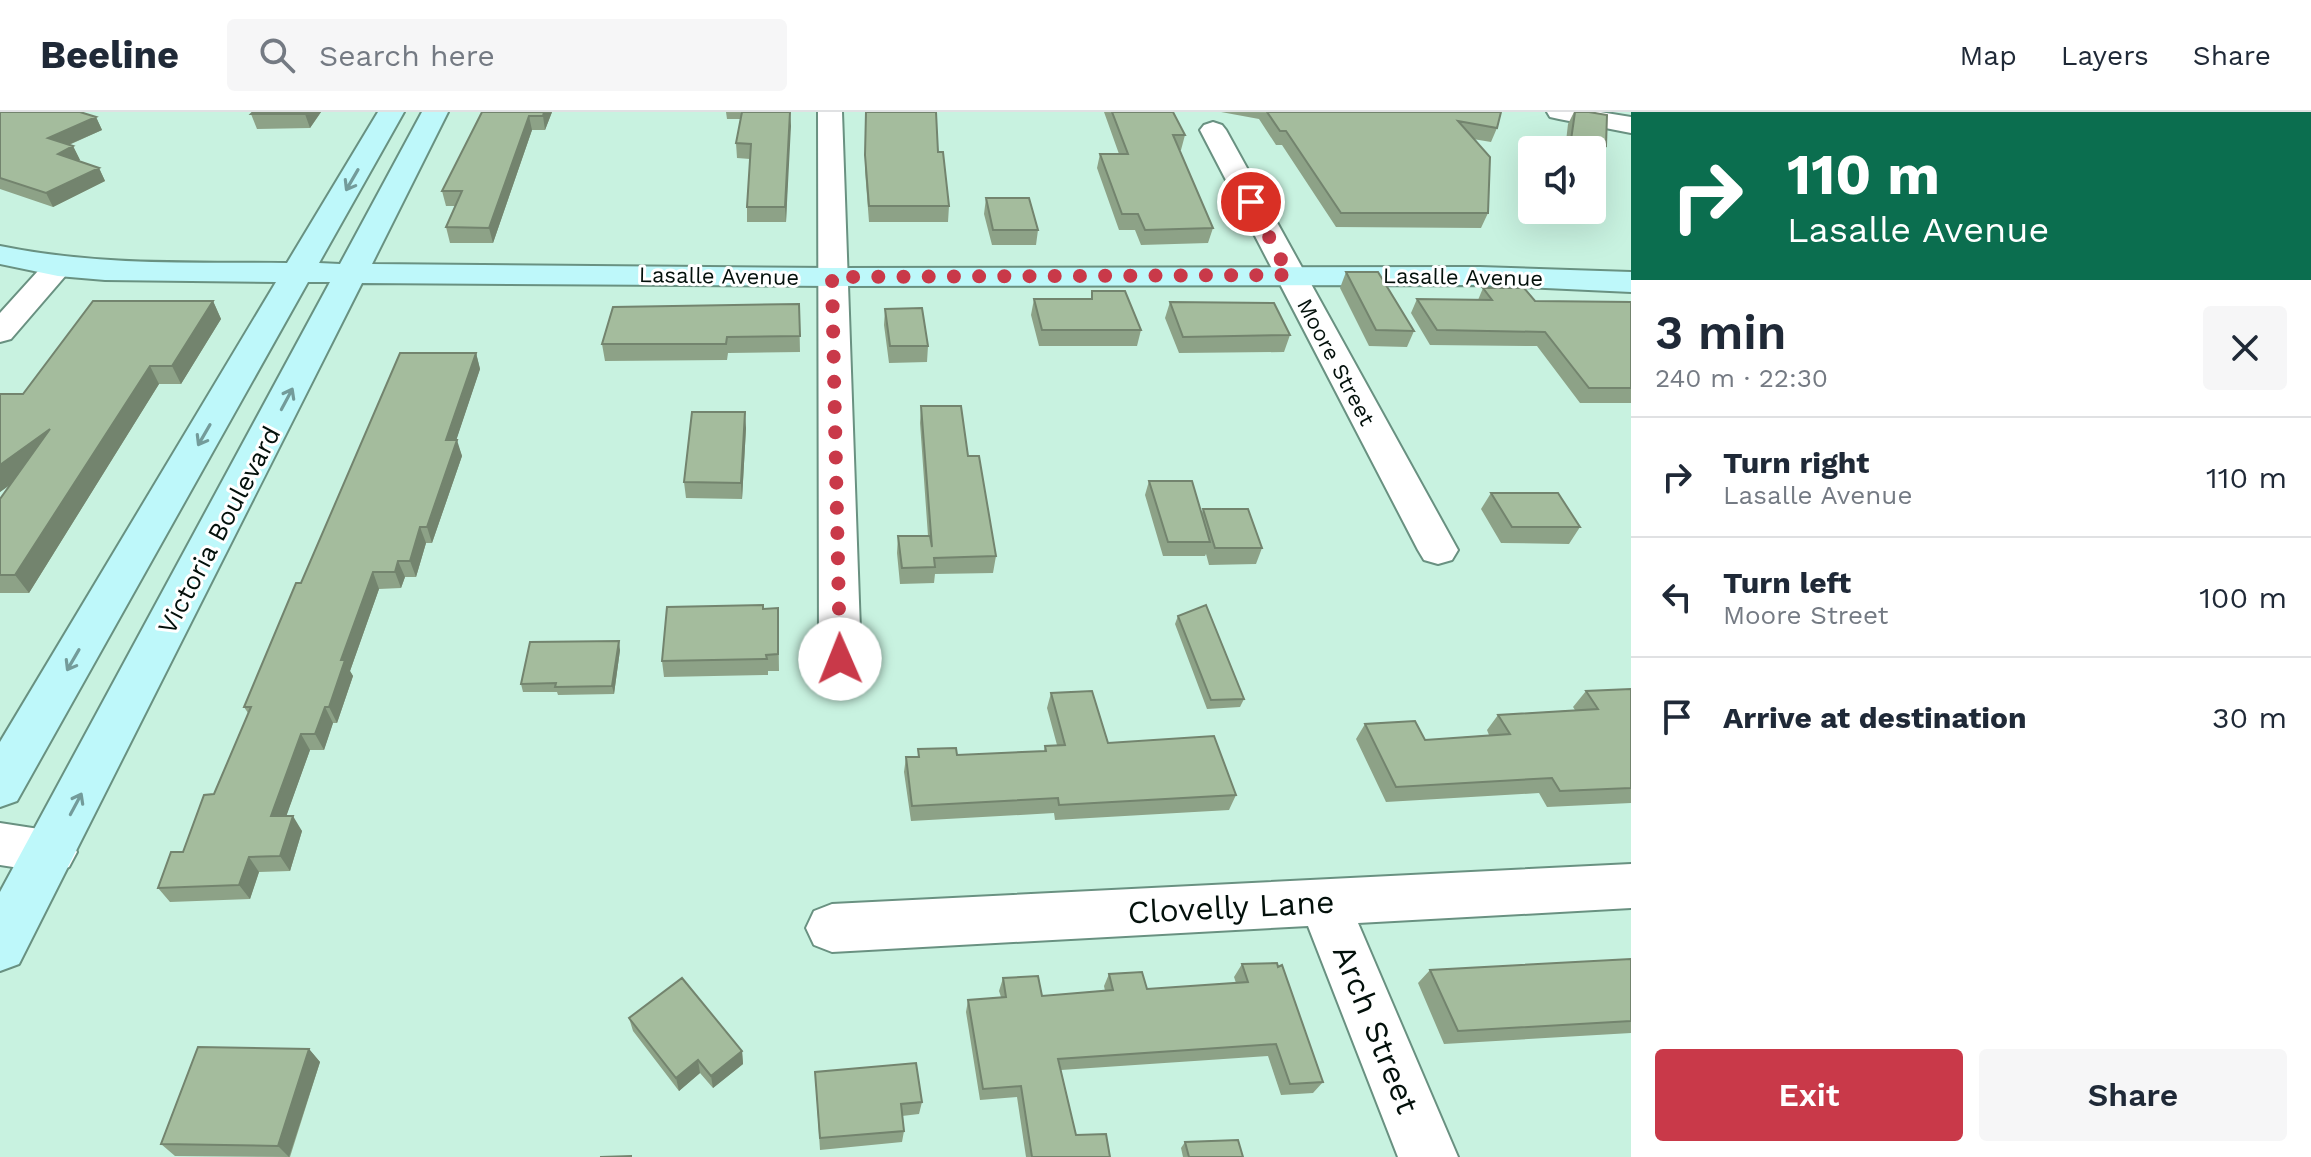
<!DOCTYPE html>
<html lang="en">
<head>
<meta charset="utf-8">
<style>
  :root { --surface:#fff; --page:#f6f6f7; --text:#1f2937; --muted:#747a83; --line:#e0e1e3; --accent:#c93949 }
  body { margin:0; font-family:"Work Sans",sans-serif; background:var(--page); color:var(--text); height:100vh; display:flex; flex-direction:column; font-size:30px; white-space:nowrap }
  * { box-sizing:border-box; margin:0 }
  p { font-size:26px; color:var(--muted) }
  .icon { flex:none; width:44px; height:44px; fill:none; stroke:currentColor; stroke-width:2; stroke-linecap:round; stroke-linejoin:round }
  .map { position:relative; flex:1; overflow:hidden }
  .side { display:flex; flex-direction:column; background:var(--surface); width:680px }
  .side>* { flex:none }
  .banner { background:#0b6e4f; color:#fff; overflow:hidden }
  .controls { position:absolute; left:1518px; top:24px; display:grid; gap:16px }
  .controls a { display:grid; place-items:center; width:88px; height:88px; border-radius:8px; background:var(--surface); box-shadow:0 8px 32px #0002; font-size:40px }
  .pin { position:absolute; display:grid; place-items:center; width:68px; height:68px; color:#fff; margin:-34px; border:4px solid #fff; border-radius:50%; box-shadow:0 2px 8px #0007 }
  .me { position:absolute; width:88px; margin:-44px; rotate:359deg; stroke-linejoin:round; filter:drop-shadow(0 0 6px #0008) }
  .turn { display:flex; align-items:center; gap:28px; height:168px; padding:0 24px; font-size:36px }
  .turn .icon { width:104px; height:104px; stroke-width:2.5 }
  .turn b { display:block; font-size:56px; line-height:68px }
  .round { display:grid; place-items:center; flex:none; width:84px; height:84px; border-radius:8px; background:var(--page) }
  .head { display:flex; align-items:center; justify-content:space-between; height:136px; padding:0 24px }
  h1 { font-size:48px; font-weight:600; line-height:60px }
  .action { display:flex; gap:16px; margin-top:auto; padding:16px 24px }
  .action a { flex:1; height:92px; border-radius:8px; background:var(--accent); color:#fff; font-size:32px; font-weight:600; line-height:92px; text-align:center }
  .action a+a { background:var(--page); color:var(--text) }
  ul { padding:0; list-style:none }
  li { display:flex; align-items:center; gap:24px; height:120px; padding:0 24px; border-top:2px solid var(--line) }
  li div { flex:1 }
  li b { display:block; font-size:30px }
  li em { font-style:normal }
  header { display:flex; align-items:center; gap:48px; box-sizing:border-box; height:112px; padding:0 40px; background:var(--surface); border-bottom:2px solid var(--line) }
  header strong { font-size:38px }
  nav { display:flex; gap:44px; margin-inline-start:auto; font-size:28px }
  .search { width:560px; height:72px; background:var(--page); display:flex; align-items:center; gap:20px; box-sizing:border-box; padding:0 28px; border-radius:8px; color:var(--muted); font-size:30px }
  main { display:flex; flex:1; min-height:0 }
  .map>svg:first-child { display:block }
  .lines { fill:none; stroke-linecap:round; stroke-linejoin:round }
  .street-casing { stroke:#699181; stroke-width:4 }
  .secondary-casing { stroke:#699181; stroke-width:4 }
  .street { fill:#fff; fill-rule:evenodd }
  .secondary { fill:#bef8fa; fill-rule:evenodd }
  .wall { fill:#8da287 }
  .shaded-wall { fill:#73846e }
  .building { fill:#a4bc9d; stroke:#73846e; stroke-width:2 }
  .oneway { stroke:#739b9a }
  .route { stroke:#c93949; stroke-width:14; stroke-dasharray:0 25.2 }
  .labels { text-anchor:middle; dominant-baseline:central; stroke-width:6; stroke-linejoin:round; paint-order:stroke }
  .far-street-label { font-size:22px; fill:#03100b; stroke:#fff }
  .street-label { font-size:26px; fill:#03100b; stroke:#fff }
  .near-street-label { font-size:32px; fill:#03100b; stroke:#fff }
</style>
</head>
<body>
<header>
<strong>Beeline</strong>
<div class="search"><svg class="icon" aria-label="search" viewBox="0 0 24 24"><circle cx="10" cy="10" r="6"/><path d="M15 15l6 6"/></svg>Search here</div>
<nav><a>Map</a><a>Layers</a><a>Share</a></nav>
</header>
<main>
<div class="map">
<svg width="1631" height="1045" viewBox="0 0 1631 1045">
  <rect width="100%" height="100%" fill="#c8f2e0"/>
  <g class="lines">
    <defs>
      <path id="street" d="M818,0H842L861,547L855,558L840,563L825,558L819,547Z
        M1547,0H1600L1631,5V21L1559,7L1550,5Z
        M1213,10L1222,13L1226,18L1458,438L1452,448L1438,452L1424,448L1418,438L1200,18L1204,13Z
        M58,146L69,149L73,155L11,227L0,230V201L47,149Z
        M0,711L52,719L69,725L77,740L69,755L52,761L0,753Z
        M1631,752V796L1358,811L1458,1045H1398L1308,814L832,840L814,833L806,816L814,799L832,792Z"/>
      <path id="secondary" d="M378,0H404L319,151L340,152L422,0H448L372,152L832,156L1480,155L1631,160V180L1480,173L832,174L362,171L19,852L0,859V780L330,170H308L17,689L0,695V630L276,170L105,168L58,164L0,152V134C98,154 188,150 287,151Z"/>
    </defs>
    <!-- street casing -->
    <use href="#street" class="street-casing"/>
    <!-- secondary casing -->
    <use href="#secondary" class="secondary-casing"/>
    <!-- street -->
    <use href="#street" class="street"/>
    <!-- secondary -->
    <use href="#secondary" class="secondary"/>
  </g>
  <!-- wall -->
  <path class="wall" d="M0,0L96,5L102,18L69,33L73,34L80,48L78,49L99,56L105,69L53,95L0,77Z
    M253,0H321L310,16L257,17L251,2Z
    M482,0H552L545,18H532L493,131H450L446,115L455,94H446L442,79Z
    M726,0H790L786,110H747V95L750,47L737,46L736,31L741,7H727Z
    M865,0L938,40L949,94L948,110H869L865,58Z
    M1104,0H1173L1185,23L1181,38H1179L1213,116L1208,131L1141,133L1135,118H1119L1097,56L1100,42H1119Z
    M1221,0H1501L1497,16L1491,30L1473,27L1488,101L1481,116L1336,115L1282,33H1276L1259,7Z
    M1574,0H1589L1606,34L1599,49L1592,48V38H1565L1568,12Z
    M986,86L1038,118L1036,133H992L984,102Z
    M1346,160L1414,219L1407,235L1369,234L1340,176Z
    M1483,176L1535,189L1631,190V291H1580L1537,234L1430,233L1411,201L1417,187L1478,188Z
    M1092,179L1141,218L1137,234H1039L1031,203L1034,187H1091Z
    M213,189L221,207L181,272H159L29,481H0V387L10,373L0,380V282H23Z
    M1170,190L1290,223L1284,240L1179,241L1165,206Z
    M799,192L800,240L728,241L727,248L605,249L602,232Z
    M885,197L928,234L927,250L889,251L884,213Z
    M476,241L480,257L456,328L462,344L432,431H426L416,465H405L401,476L379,477L350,559L353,564L337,611H333L324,638H310L286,704L302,719L290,759L259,760L250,787L170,790L158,776L183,740L214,682L248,601L244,595L301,471Z
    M921,294L968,344L996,444L993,461L935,462L934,471L900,472L897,441L898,424H928L920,311Z
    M746,316L742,387L686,386L684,370Z
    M1149,369L1202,401L1203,397L1262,436L1256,452L1209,453L1206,442L1205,444H1163L1145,383Z
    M1491,381L1580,415L1569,432L1501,431L1481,397Z
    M778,496L779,559H768V563L664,565L662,549Z
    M1178,504L1244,587L1240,595L1207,597L1175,512Z
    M620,538L614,582L558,583L557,580H523L521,572Z
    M1631,577V691L1547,695L1539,681L1386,690L1356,627L1365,612L1425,628L1489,623L1487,618L1498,603L1575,598L1573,595L1586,579Z
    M1051,581L1108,631L1236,683L1229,698L1055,708L1054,701L911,709L904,660L906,645H918V637L957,643L1044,639L1045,634L1057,633L1047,596Z
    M1631,847V921L1444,932L1418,871L1430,858Z
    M1242,852L1323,970L1313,981L1281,983L1268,944L1061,958L1076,1023L1110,1045H1026L1017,985L980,988L966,900L968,888L1001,885L999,879L1003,866L1042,884L1105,879L1104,874L1109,862L1147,877L1236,871L1234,865Z
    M629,906L742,939L743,952L713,976L700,961L679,979L633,919Z
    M309,937L320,950L290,1045L175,1044L161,1032Z
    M815,960L922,990L919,1002L902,1004L904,1019L902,1030L820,1038Z
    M1185,1030L1243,1045H1183L1181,1036Z"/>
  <!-- shaded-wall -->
  <path class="shaded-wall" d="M307,0H321L310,16L305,2Z
    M544,0H552L545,18L543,4Z
    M790,0L791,14L786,110L785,95Z
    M529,4L532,18L493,131L489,116Z
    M96,5L102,18L54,39L48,26Z
    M73,34L80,48L65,55L58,42Z
    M99,56L105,69L53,95L46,81Z
    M213,189L221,207L181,272L172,254Z
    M476,241L480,257L451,344L446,328Z
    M150,254L159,272L29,481L15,463Z
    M745,300L746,316L742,387L741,371Z
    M50,317L61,335L0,380V353Z
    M457,328L462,344L432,431L427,415Z
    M420,415L426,431L416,465L410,449Z
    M398,449L405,465L401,476L395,460Z
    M373,460L379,477L350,559L353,564L337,611L329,595L341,548Z
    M619,529L620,538L614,582L612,574Z
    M325,595L333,611L324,638L315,622Z
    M301,622L310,638L281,719L271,704Z
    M293,704L302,719L290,759L280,744Z
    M249,745L259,760L250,787L239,773Z
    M309,937L320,950L289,1045L278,1034Z
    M742,939L743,952L713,976L711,964Z
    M698,948L700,961L679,979L676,966Z"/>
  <!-- building -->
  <path class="building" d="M0,0H80L96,5L48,26L73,34L58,42L99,56L46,81L0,66Z
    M253,0H307L305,2H251Z
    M482,0H544L543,4H529L489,116L446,115L462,79H442Z
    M742,0H790L785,95H747L751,32L736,31Z
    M866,0H936L938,40H943L949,94H869L865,43Z
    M1112,0H1173L1185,23H1173L1213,116L1145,118L1138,102H1122L1100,42H1128Z
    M1267,0H1501L1497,16L1458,9L1490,45L1488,101H1341L1286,19H1280Z
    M1575,0H1589L1607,3L1606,34L1571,28Z
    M986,86H1029L1038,118H993Z
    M1346,160H1378L1414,219L1376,218Z
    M1483,176H1524L1535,189L1631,190V276H1589L1545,220L1437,218L1417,187L1492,188Z
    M1092,179H1125L1141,218H1042L1034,187H1092Z
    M93,189H213L172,254H150L15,463H0V387L50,317L0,353V282H23Z
    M1170,190L1274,191L1290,223L1183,225Z
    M799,192L800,224L727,225L726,232H602L613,195Z
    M922,196L928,234H890L885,197Z
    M400,241H476L446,328H457L427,415H420L410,449H398L395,460H373L341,548H345L329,595H325L315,622H301L271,704H293L280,744L249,745L239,773L158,776L171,740H183L204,683L214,682L251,595H244L296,471H301Z
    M921,294H961L968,344H979L996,444L934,446L935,455L902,456L898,424H930L932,435Z
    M692,300H745L741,371L684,370Z
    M1149,369H1192L1210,430H1168Z
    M1491,381H1558L1580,415H1512Z
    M1203,397H1248L1262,436H1215Z
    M763,493V497L778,496V542L766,543L767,547L662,549L667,495Z
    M1206,493L1244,587L1211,588L1178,504Z
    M619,529L612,574L555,575L556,571L521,572L530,530Z
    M1631,577V676L1560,679L1552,666L1396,675L1365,612L1415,609L1425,628L1510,622L1498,603L1598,597L1586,579Z
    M1092,579L1108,631L1214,624L1236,683L1059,693L1058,686L912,694L906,645H919L918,637L956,636L957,643L1046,639L1045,634L1065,633L1051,581Z
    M1631,847V909L1458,919L1430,858Z
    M1277,851L1278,855L1282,853L1323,970L1290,972L1276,932L1058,947L1076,1023L1106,1022L1110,1045H1032L1021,974L983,977L968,888L1006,885L1003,866L1038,864L1042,884L1113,878L1109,862L1142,860L1147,877L1248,870L1242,852Z
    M682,866L742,939L711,964L698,948L676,966L629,906Z
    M198,935L309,937L278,1034L161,1032Z
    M916,951L922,990L901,992L904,1019L820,1026L815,960Z
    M1238,1028L1243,1045H1189L1185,1030Z
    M631,1044V1045H600Z"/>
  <!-- one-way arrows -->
  <defs><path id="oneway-shaft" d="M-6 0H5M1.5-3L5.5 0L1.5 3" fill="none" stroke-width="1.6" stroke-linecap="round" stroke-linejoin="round" transform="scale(2)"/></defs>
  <g class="oneway">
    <use href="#oneway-shaft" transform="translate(352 68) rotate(120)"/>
    <use href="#oneway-shaft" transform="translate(287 287) rotate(-62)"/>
    <use href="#oneway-shaft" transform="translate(204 323) rotate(120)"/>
    <use href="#oneway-shaft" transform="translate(73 548) rotate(120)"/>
    <use href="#oneway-shaft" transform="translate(76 692) rotate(-62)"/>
  </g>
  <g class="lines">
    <!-- route -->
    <path class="route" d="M840,547L832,165L1289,163L1251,90"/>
  </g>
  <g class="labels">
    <!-- far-street labels -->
    <g class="far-street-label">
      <text transform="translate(719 164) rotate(1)">Lasalle Avenue</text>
      <text transform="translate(1463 165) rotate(1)">Lasalle Avenue</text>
      <text transform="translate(1336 250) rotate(62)">Moore Street</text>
    </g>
    <!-- street labels -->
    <g class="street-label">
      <text transform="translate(219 418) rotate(-62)">Victoria Boulevard</text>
    </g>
    <!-- near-street labels -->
    <g class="near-street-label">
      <text transform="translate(1231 795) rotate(-3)">Clovelly Lane</text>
      <text transform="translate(1376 917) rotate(68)">Arch Street</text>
    </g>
  </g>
</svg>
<div class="controls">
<a><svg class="icon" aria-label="sound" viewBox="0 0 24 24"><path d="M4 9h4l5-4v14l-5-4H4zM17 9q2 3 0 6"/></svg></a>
</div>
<div class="pin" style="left:1251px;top:90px;background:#d93025"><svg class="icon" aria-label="arrive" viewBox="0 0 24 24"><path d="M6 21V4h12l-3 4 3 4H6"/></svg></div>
<svg class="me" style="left:840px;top:547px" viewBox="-20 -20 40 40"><circle r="19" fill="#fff"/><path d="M0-13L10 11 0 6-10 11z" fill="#c93949"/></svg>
</div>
<section class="side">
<div class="banner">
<div class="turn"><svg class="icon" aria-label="right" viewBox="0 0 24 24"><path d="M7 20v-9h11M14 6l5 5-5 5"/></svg><div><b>110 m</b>Lasalle Avenue</div></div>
</div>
<div class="head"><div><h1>3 min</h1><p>240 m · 22:30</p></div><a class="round"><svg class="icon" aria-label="close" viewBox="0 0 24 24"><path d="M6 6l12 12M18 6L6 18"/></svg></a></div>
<ul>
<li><svg class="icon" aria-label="right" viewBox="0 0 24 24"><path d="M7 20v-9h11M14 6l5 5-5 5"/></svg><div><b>Turn right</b><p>Lasalle Avenue</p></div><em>110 m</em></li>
<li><svg class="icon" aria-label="left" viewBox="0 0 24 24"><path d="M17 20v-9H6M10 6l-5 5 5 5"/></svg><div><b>Turn left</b><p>Moore Street</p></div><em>100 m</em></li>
<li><svg class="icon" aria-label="arrive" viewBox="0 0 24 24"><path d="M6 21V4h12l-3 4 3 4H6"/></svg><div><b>Arrive at destination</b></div><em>30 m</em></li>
</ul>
<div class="action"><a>Exit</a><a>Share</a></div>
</section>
</main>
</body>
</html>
